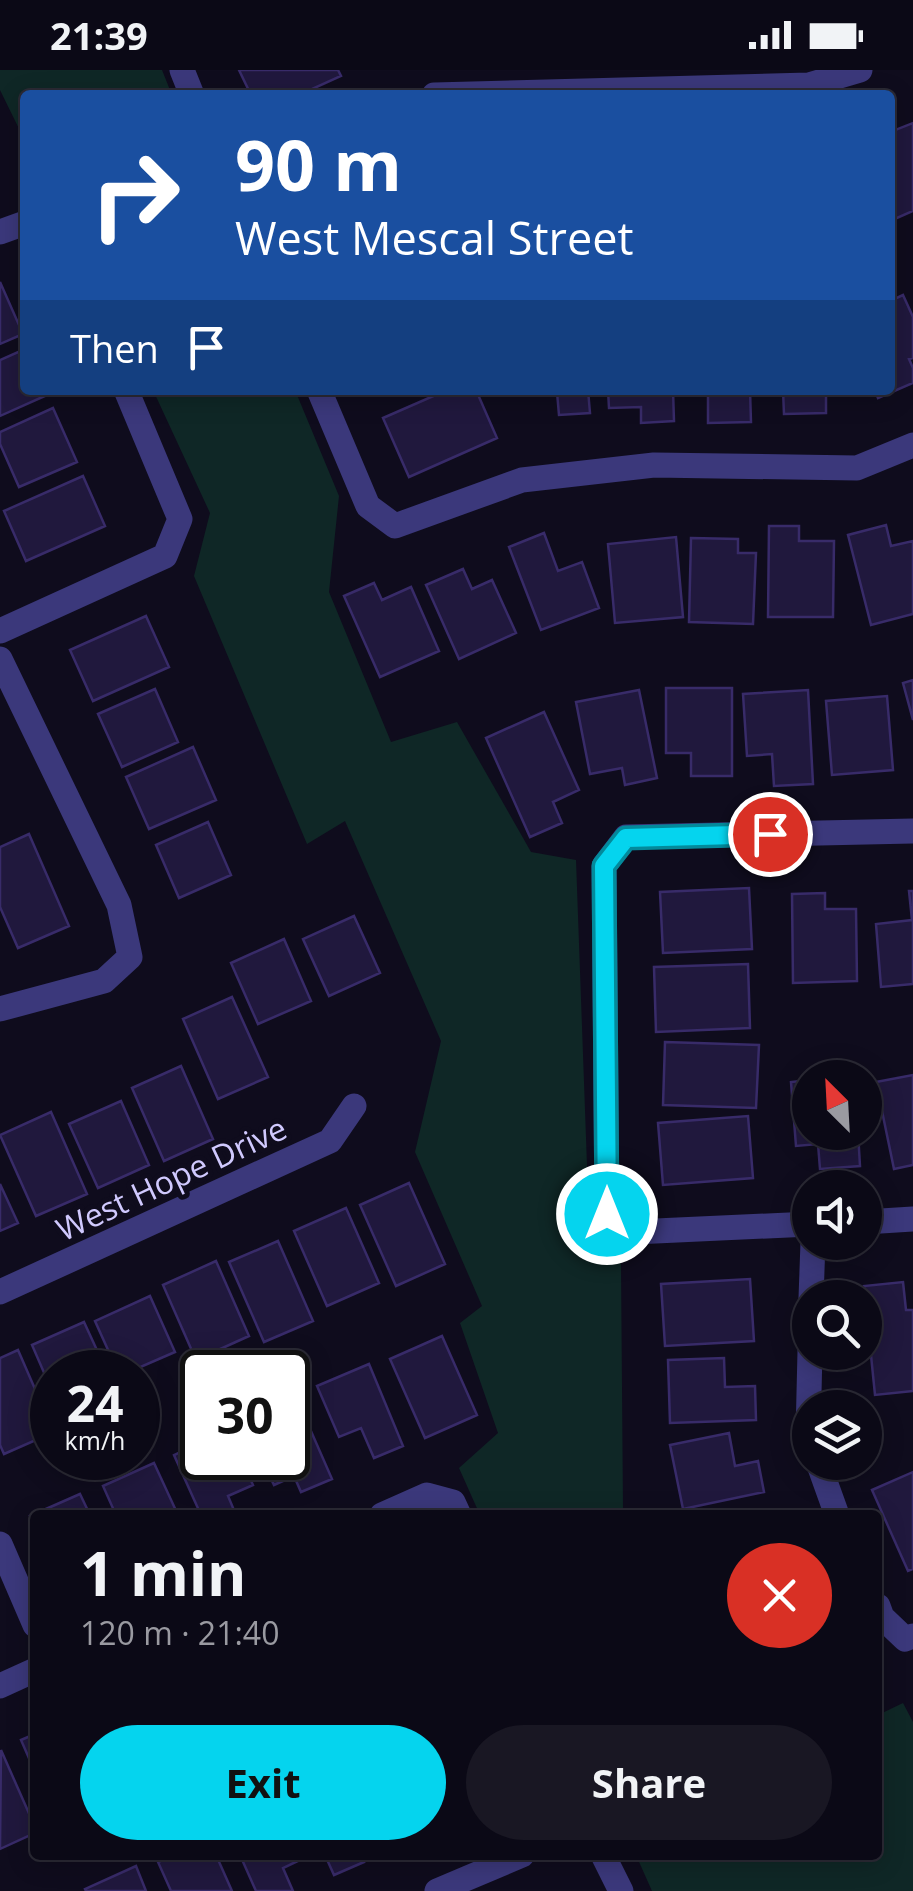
<!DOCTYPE html>
<html lang="en">
<head>
<meta charset="utf-8">
<style>
  :root { --surface:#0b0916; --page:#191723; --text:#f1f3f6; --muted:#9a9aa1; --line:#2b2a35; --accent:#05d4ee }
  body { margin:0; font-family:"Open Sans",sans-serif; background:var(--page); color:var(--text); height:100vh; display:flex; flex-direction:column; font-size:38px; white-space:nowrap }
  * { box-sizing:border-box; margin:0 }
  p { font-size:32px; color:var(--muted) }
  .icon { flex:none; width:55px; height:55px; fill:none; stroke:currentColor; stroke-width:2; stroke-linecap:round; stroke-linejoin:round }
  .map { position:relative; flex:1; overflow:hidden }
  .panel { position:absolute; left:30px; top:1440px; width:852px; height:350px; display:flex; flex-direction:column; background:var(--surface); border-radius:10px; box-shadow:0 5px 25px #0003,0 0 0 2px var(--line) }
  .panel>* { flex:none }
  .hud { position:absolute; left:20px; top:20px; width:875px; height:305px; border-radius:10px; box-shadow:0 5px 25px #0003,0 0 0 2px var(--line); background:#1a4fa0; color:#fff; overflow:hidden }
  .needle { width:65px; rotate:336deg }
  .buttons { position:absolute; left:792px; top:990px; display:grid; gap:20px }
  .buttons a { display:grid; place-items:center; width:90px; height:90px; border-radius:50%; background:var(--surface); box-shadow:0 5px 25px #0003,0 0 0 2px var(--line); font-size:50px }
  .speed { position:absolute; left:30px; top:1280px; display:flex; gap:20px; font-size:50px; font-weight:700; text-align:center }
  .speed>* { display:grid; place-content:center; width:130px; height:130px; border-radius:50%; background:var(--surface); box-shadow:0 5px 25px #0003,0 0 0 2px var(--line); line-height:1 }
  .speed small { font-size:25px; font-weight:400 }
  .speed .limit { border:5px solid #111; border-radius:15px; background:#fff; color:#111 }
  .pin { position:absolute; display:grid; place-items:center; width:85px; height:85px; color:#fff; margin:-42px; border:5px solid #fff; border-radius:50%; box-shadow:0 2px 10px #0007 }
  .me { position:absolute; width:110px; margin:-55px; rotate:0deg; stroke-linejoin:round; filter:drop-shadow(0 0 8px #0008) }
  .turn { display:flex; align-items:center; gap:35px; height:210px; padding:0 50px; font-size:45px }
  .turn .icon { width:130px; height:130px; stroke-width:2.5 }
  .turn b { display:block; font-size:70px; line-height:85px }
  .then { display:flex; align-items:center; height:95px; padding:0 50px; background:#0003; gap:20px; font-size:38px }
  .round { display:grid; place-items:center; flex:none; width:105px; height:105px; border-radius:52px; background:var(--page) }
  .overview { display:flex; align-items:center; justify-content:space-between; height:170px; padding:0 50px }
  h1 { font-size:60px; font-weight:700; line-height:75px }
  .action { display:flex; gap:20px; margin-top:auto; padding:20px 50px }
  .action a { flex:1; height:115px; border-radius:60px; background:var(--accent); color:#111; font-size:40px; font-weight:700; line-height:115px; text-align:center }
  .action a+a { background:var(--page); color:var(--text) }
  .status { display:flex; justify-content:space-between; align-items:center; height:70px; padding:0 50px; background:var(--surface); direction:ltr }
  .status svg { height:28px; fill:currentColor }
  .map>svg:first-child { display:block }
  .green { fill:#0f2726 }
  .building { fill:#20183d; stroke:#382b69; stroke-width:2.5 }
  .lines { fill:none; stroke-linecap:round; stroke-linejoin:round }
  .minor { stroke:#3b387b; stroke-width:25 }
  .route-casing { stroke:#038a9b; stroke-width:25 }
  .route { stroke:#05d4ee; stroke-width:18 }
  .labels { text-anchor:middle; dominant-baseline:central; stroke-width:10; stroke-linejoin:round; paint-order:stroke }
  .street-label { font-size:32px; fill:#d0c9fe; stroke:#0f0c1d }
</style>
</head>
<body>
<div class="status"><b>21:39</b><svg viewBox="0 0 49 12"><path d="M0 12V9h3v3zM5 12V6h3v6zM10 12V3h3v9zM15 12V0h3v12zM26 1h20v11H26zM47 4h2v5h-2z"/></svg></div>
<div class="map">
<svg width="913" height="1821" viewBox="0 0 913 1821">
  <rect width="100%" height="100%" fill="#0f0c1d"/>
  <!-- green -->
  <path class="green" d="M0,0H162L172,25H25V71L0,20Z
    M153,320H295L339,426L329,522L391,672L457,652L531,782L576,790L589,1151L621,1194L623,1439L625,1445H480L459,1398L498,1363L460,1253L482,1236L415,1082L441,971L345,751L307,774L194,506L210,443Z
    M903,1633L913,1652V1821H652L636,1785H878V1645Z"/>
  <!-- building -->
  <path class="building" d="M239,0H338L341,6L299,25H251Z
    M913,53V141L890,151V62Z
    M0,212L23,264L0,274Z
    M903,225L913,247V288L909,289L913,298V313L878,328L875,320H890V231Z
    M25,279V320H45L47,325L0,346V290Z
    M447,320H476L497,368L409,407L383,348Z
    M523,320H588L590,343L559,345L557,322L524,325Z
    M608,320H673L674,351L641,353V337L609,338Z
    M708,320H750L751,352L708,353Z
    M783,320H826V343L784,344Z
    M53,338L77,392L19,417L0,374V362Z
    M83,406L105,456L26,491L4,441Z
    M886,455L891,476L913,471V544L871,555L848,465Z
    M769,456H799V471H834L833,547H768Z
    M544,463L558,501L582,492L599,538L541,560L509,477Z
    M676,467L683,547L615,553L608,474Z
    M691,468L738,469V483H756L753,554L689,552Z
    M463,499L472,519L492,510L516,563L459,589L426,515Z
    M374,513L382,530L411,517L439,581L380,607L344,526Z
    M146,546L169,597L93,631L70,580Z
    M913,610V650L903,613Z
    M666,618H732V706H691V683H666Z
    M155,619L178,672L122,697L98,644Z
    M639,620L657,708L625,715L622,698L590,704L576,632Z
    M808,620L813,714L774,716L772,684L747,686L743,624Z
    M887,626L893,700L832,705L826,631Z
    M544,642L579,720L553,732L562,753L530,767L486,668Z
    M193,677L216,730L149,759L126,707Z
    M208,752L231,805L179,828L156,775Z
    M29,764L69,856L18,878L0,837V777Z
    M749,818L752,879L663,883L660,822Z
    M909,821H913V914L881,917L876,854L912,850Z
    M825,823V839H856L857,911L793,913L792,824Z
    M354,846L380,903L329,926L303,869Z
    M284,869L311,931L258,954L231,893Z
    M748,894L750,958L656,962L654,897Z
    M232,927L268,1007L218,1029L183,949Z
    M665,972L759,975L756,1038L663,1035Z
    M181,996L213,1069L164,1091L132,1018Z
    M913,1005V1095L894,1099L876,1012Z
    M810,1010V1062H858L860,1096L820,1099L818,1074L796,1076L791,1012Z
    M121,1031L149,1095L98,1118L69,1054Z
    M51,1042L87,1124L36,1146L0,1065Z
    M748,1046L753,1108L663,1115L658,1053Z
    M409,1113L445,1194L396,1216L360,1135Z
    M0,1114L18,1153L0,1161Z
    M346,1138L379,1213L327,1236L294,1161Z
    M278,1171L313,1251L264,1272L229,1192Z
    M216,1191L249,1266L196,1290L163,1215Z
    M750,1209L754,1271L665,1276L661,1214Z
    M903,1212L906,1240H913V1321L875,1325L864,1216Z
    M150,1226L175,1282L129,1302H118L95,1251Z
    M84,1252L107,1302H52V1321L32,1275Z
    M442,1266L477,1345L425,1368L390,1289Z
    M18,1280L52,1358V1363L4,1384L0,1375V1288Z
    M724,1288L725,1317L755,1316L756,1350L670,1353L668,1290Z
    M369,1294L403,1376L374,1388L361,1358L339,1367L317,1316Z
    M300,1336L332,1409L301,1422L294,1406L274,1415L261,1388H288V1341Z
    M729,1363L735,1396L758,1391L764,1422L683,1439L670,1375Z
    M202,1372V1388H241L253,1415L228,1426L236,1445H201L174,1385Z
    M154,1393L178,1445H116L103,1416Z
    M913,1402V1499L908,1501L872,1420Z
    M80,1424L90,1445H35V1457L30,1446Z
    M35,1664V1702L21,1670Z
    M1,1680L35,1757V1763L0,1779Z
    M175,1785H216L232,1821H171L158,1792Z
    M240,1785H303L304,1788L283,1798L293,1821H256Z
    M325,1785H361L364,1792L334,1805Z
    M136,1796L146,1821H86L85,1819Z"/>
  <g class="lines">
    <!-- minor -->
    <path class="minor" d="M182,0L192,25
      M434,25L809,15L860,0
      M0,162L25,153
      M319,320L368,436L395,456L522,410L654,395L857,398L913,375
      M0,561L165,486L180,449L126,320
      M0,589L119,835L130,887L104,911L0,939
      M865,1152L913,1149
      M810,1154L634,1162L607,1144L604,796L626,767L913,761
      M0,1222L330,1071L354,1036
      M811,1228L813,1172
      M810,1281L808,1365L810,1371
      M818,1392L837,1445
      M382,1445L427,1425L453,1432L459,1445
      M0,1474L35,1555
      M878,1536L882,1547L905,1569L913,1566
      M0,1616L35,1600
      M603,1785L621,1821
      M437,1821L522,1785"/>
  </g>
  <g class="lines">
    <defs>
      <path id="route" d="M607,1144L604,796L626,768L770,764"/>
    </defs>
    <!-- route casing -->
    <use href="#route" class="route-casing"/>
    <!-- route -->
    <use href="#route" class="route"/>
  </g>
  <g class="labels">
    <!-- street labels -->
    <g class="street-label">
      <text transform="translate(171 1108) rotate(-25)">West Hope Drive</text>
    </g>
  </g>
</svg>
<div class="buttons">
<a><svg class="needle" viewBox="-14 -14 28 28"><path d="M0-13l5 13h-10z" fill="#e53935"/><path d="M0 13l5-13h-10z" fill="#9a9aa1"/></svg></a>
<a><svg class="icon" aria-label="sound" viewBox="0 0 24 24"><path d="M4 9h4l5-4v14l-5-4H4zM17 9q2 3 0 6"/></svg></a>
<a><svg class="icon" aria-label="search" viewBox="0 0 24 24"><circle cx="10" cy="10" r="6"/><path d="M15 15l6 6"/></svg></a>
<a><svg class="icon" aria-label="layers" viewBox="0 0 24 24"><path d="M12 4l9 5-9 5-9-5zM3 14l9 5 9-5"/></svg></a>
</div>
<div class="speed"><div>24<small>km/h</small></div><div class="limit">30</div></div>
<div class="pin" style="left:770px;top:764px;background:#d93025"><svg class="icon" aria-label="arrive" viewBox="0 0 24 24"><path d="M6 21V4h12l-3 4 3 4H6"/></svg></div>
<svg class="me" style="left:607px;top:1144px" viewBox="-20 -20 40 40"><circle r="17" fill="#05d4ee" stroke="#fff" stroke-width="3"/><path d="M0-11L8 9 0 5-8 9z" fill="#fff"/></svg>
<div class="hud">
<div class="turn"><svg class="icon" aria-label="right" viewBox="0 0 24 24"><path d="M7 20v-9h11M14 6l5 5-5 5"/></svg><div><b>90 m</b>West Mescal Street</div></div>
<div class="then">Then<svg class="icon" aria-label="arrive" viewBox="0 0 24 24"><path d="M6 21V4h12l-3 4 3 4H6"/></svg></div>
</div>
<section class="panel">
<div class="overview"><div><h1>1 min</h1><p>120 m · 21:40</p></div><a class="round" style="background:#d93025;color:#fff"><svg class="icon" aria-label="close" viewBox="0 0 24 24"><path d="M6 6l12 12M18 6L6 18"/></svg></a></div>
<div class="action"><a>Exit</a><a>Share</a></div>
</section>
</div>
</body>
</html>
